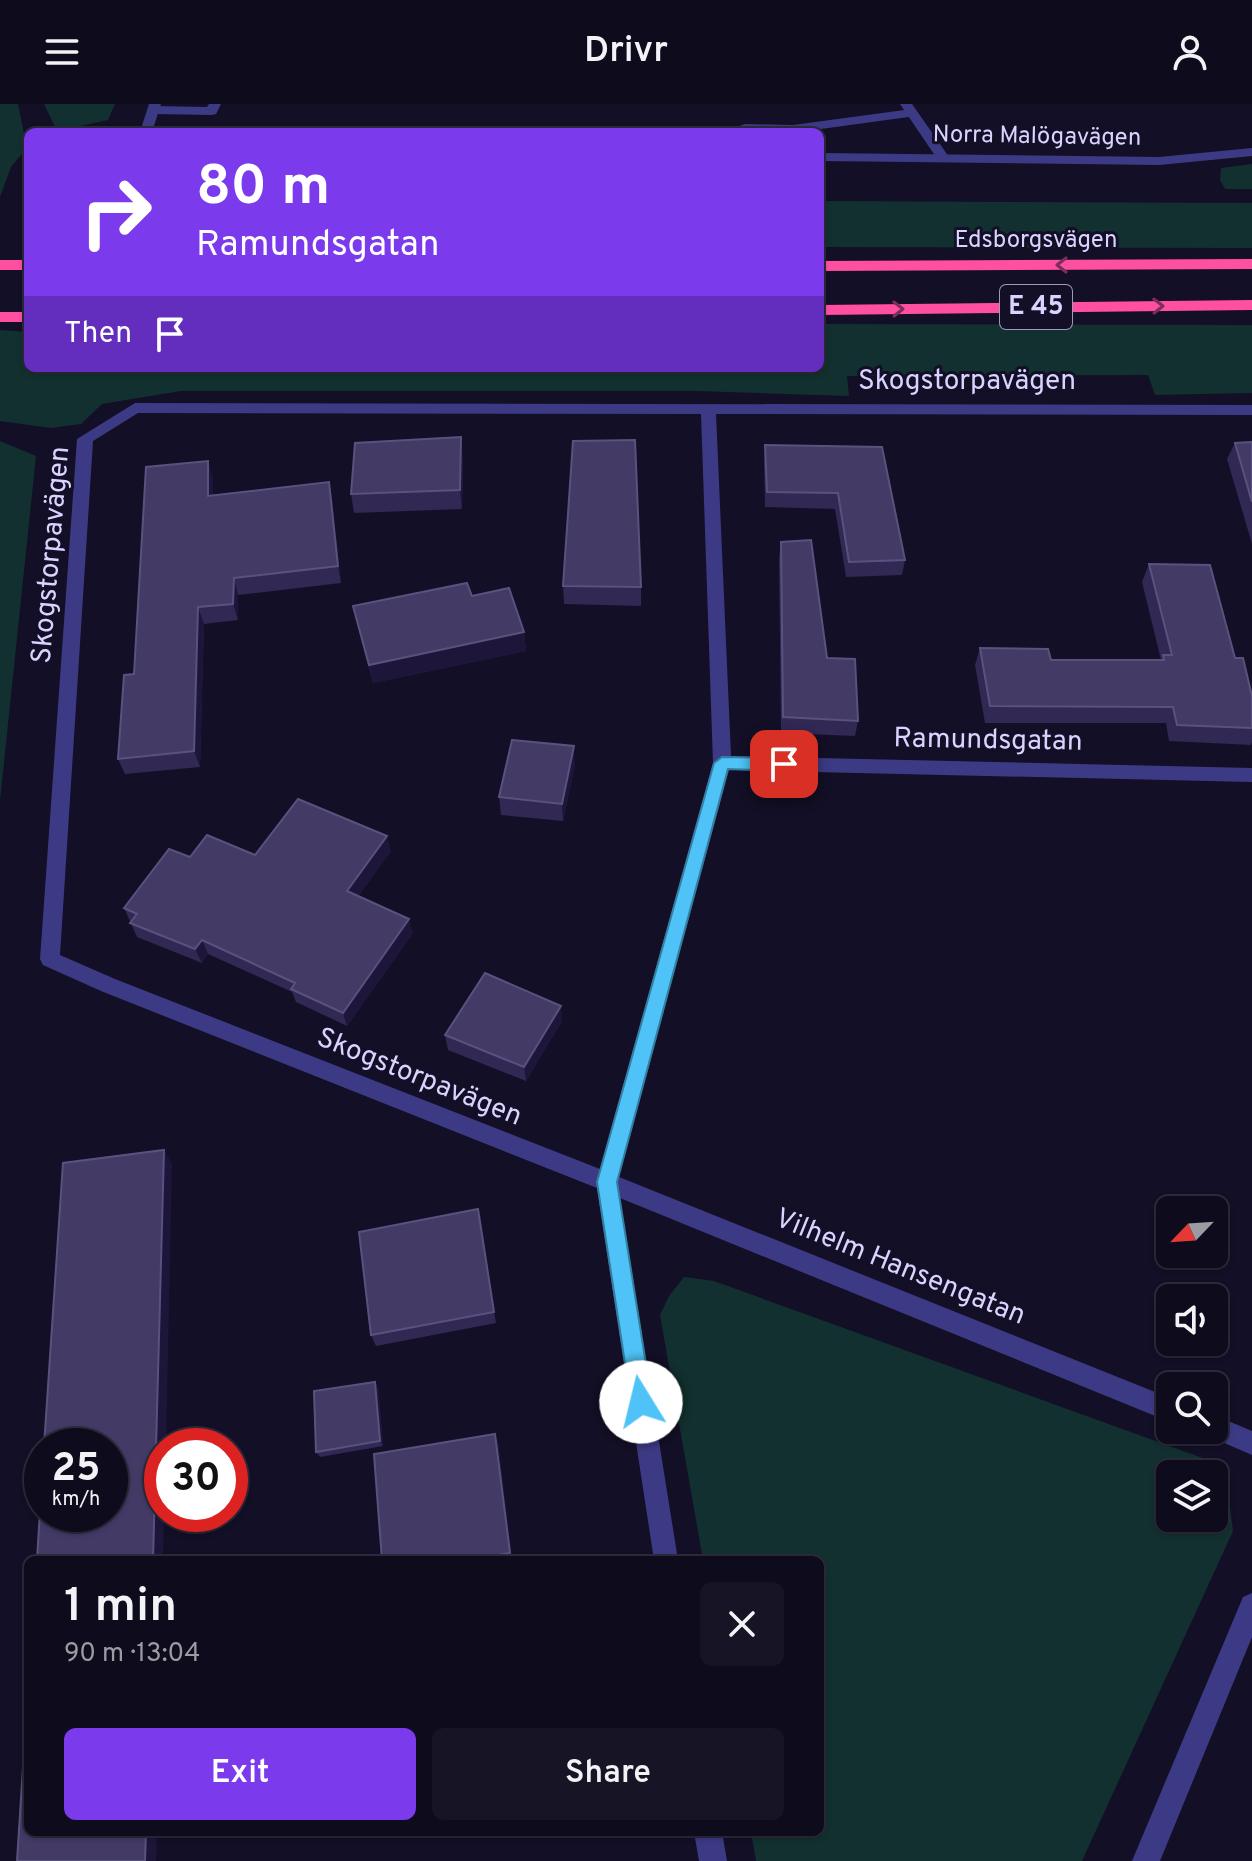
<!DOCTYPE html>
<html lang="en">
<head>
<meta charset="utf-8">
<style>
  :root { --surface:#0e0b1c; --page:#171425; --text:#f1f3f6; --muted:#9b9ba3; --line:#2e2b3b; --accent:#7c3aed }
  body { margin:0; font-family:Overpass,sans-serif; background:var(--page); color:var(--text); height:100vh; display:flex; flex-direction:column; font-size:30px; white-space:nowrap }
  * { box-sizing:border-box; margin:0 }
  p { font-size:26px; color:var(--muted) }
  .icon { flex:none; width:44px; height:44px; fill:none; stroke:currentColor; stroke-width:2; stroke-linecap:round; stroke-linejoin:round }
  .map { position:relative; flex:1; overflow:hidden }
  .panel { position:absolute; left:24px; top:1452px; width:800px; height:280px; display:flex; flex-direction:column; background:var(--surface); border-radius:12px; box-shadow:0 2px 6px #0004,0 0 0 2px var(--line) }
  .panel>* { flex:none }
  .banner { position:absolute; left:24px; top:24px; width:800px; height:244px; border-radius:12px; box-shadow:0 2px 6px #0004,0 0 0 2px var(--line); background:#7c3aed; color:#fff; overflow:hidden }
  .needle { width:52px; rotate:245deg }
  .tools { position:absolute; left:1156px; top:1092px; display:grid; gap:16px }
  .tools a { display:grid; place-items:center; width:72px; height:72px; border-radius:12px; background:var(--surface); box-shadow:0 2px 6px #0004,0 0 0 2px var(--line); font-size:40px }
  .speed { position:absolute; left:24px; top:1324px; display:flex; gap:16px; font-size:40px; font-weight:700; text-align:center }
  .speed>* { display:grid; place-content:center; width:104px; height:104px; border-radius:50%; background:var(--surface); box-shadow:0 2px 6px #0004,0 0 0 2px var(--line); line-height:1 }
  .speed small { font-size:20px; font-weight:400 }
  .speed .limit { border:12px solid #d22; background:#fff; color:#111 }
  .pin { position:absolute; display:grid; place-items:center; width:68px; height:68px; color:#fff; margin:-34px; border-radius:16px; box-shadow:0 4px 12px #0006 }
  .me { position:absolute; width:88px; margin:-44px; rotate:351deg; stroke-linejoin:round; filter:drop-shadow(0 0 6px #0008) }
  .turn { display:flex; align-items:center; gap:28px; height:168px; padding:0 40px; font-size:36px }
  .turn .icon { width:104px; height:104px; stroke-width:2.5 }
  .turn b { display:block; font-size:56px; line-height:68px }
  .then { display:flex; align-items:center; height:76px; padding:0 40px; background:#0003; gap:16px; font-size:30px }
  .round { display:grid; place-items:center; flex:none; width:84px; height:84px; border-radius:12px; background:var(--page) }
  .head { display:flex; align-items:center; justify-content:space-between; height:136px; padding:0 40px }
  h1 { font-size:48px; font-weight:600; line-height:60px }
  .primary-button { display:flex; gap:16px; margin-top:auto; padding:16px 40px }
  .primary-button a { flex:1; height:92px; border-radius:12px; background:var(--accent); color:#fff; font-size:32px; font-weight:600; line-height:92px; text-align:center }
  .primary-button a+a { background:var(--page); color:var(--text) }
  header { display:flex; justify-content:space-between; align-items:center; height:104px; padding:0 40px; background:var(--surface); font-size:36px; font-weight:600 }
  .map>svg:first-child { display:block }
  .green { fill:#12302f; fill-rule:evenodd }
  .lines { fill:none; stroke-linecap:round; stroke-linejoin:round }
  .lane { fill:#3d3a85; fill-rule:evenodd }
  .street { fill:#3d3a85; fill-rule:evenodd }
  .highway { fill:#ff4fa3; fill-rule:evenodd }
  .wall { fill:#312854 }
  .shaded-wall { fill:#1d163a }
  .building { fill:#433a66; stroke:#5a527e; stroke-width:2 }
  .oneway { stroke:#7d2c5e }
  .route { fill:#4fc3f7; stroke:#337fa1; stroke-width:2 }
  .labels { text-anchor:middle; dominant-baseline:central; stroke-width:6; stroke-linejoin:round; paint-order:stroke }
  .far-street-label { font-size:24px; fill:#d9d4ff; stroke:#130f26 }
  .shield { fill:#130f26; stroke:#9e99be; stroke-width:2 }
  .shield-label { font-size:26px; font-weight:bold; fill:#d9d4ff }
  .street-label { font-size:28px; fill:#d9d4ff; stroke:#130f26 }
</style>
</head>
<body>
<header><svg class="icon" aria-label="menu" viewBox="0 0 24 24"><path d="M4 6h16M4 12h16M4 18h16"/></svg>Drivr<svg class="icon" aria-label="person" viewBox="0 0 24 24"><circle cx="12" cy="8" r="4"/><path d="M4 21q1-7 8-7t8 7"/></svg></header>
<div class="map">
<svg width="1252" height="1757" viewBox="0 0 1252 1757">
  <rect width="100%" height="100%" fill="#130f26"/>
  <!-- green -->
  <path class="green" d="M0,0H18L27,44L11,63L0,93Z
    M44,0H115L108,16L57,27Z
    M1252,60V85H1225L1220,76L1221,64Z
    M820,97L1252,99V144L820,143Z
    M820,220L1252,221V289L1155,291L1148,271L847,272L849,292L697,287H181L102,300L81,320L51,324L0,317V226L28,228V264H820Z
    M0,337L36,352L0,697Z
    M684,1173L714,1177L1211,1357L1229,1394L1233,1427L1082,1757H756L751,1728H820V1456H703L660,1211L669,1192ZM1214,1370V1414H1170V1370Z"/>
  <g class="lines">
    <!-- lane -->
    <path class="lane" d="M209,0H221L216,10L212,11L153,10L147,6L153,2L207,3Z
      M912,5L918,9L916,12L799,28H722L745,20L793,21Z
      M1252,44V52L1159,61L820,57V49L1159,53Z"/>
    <!-- street -->
    <path class="street" d="M149,0H161L152,28H140Z
      M900,0H912L949,53L948,56H938Z
      M135,299L1252,301V311L716,310L731,652L1252,664V678L729,666L619,1073L1170,1294V1318L620,1094L678,1456H654L597,1084L101,887L43,861L40,855L77,335ZM138,309L701,310L713,659L600,1065L115,875L60,851L93,337Z
      M1214,1311L1252,1327V1351L1206,1331L1203,1326H1214Z
      M1252,1489V1533L1160,1757H1132L1243,1493Z
      M694,1728H722L727,1757H699Z"/>
    <!-- highway -->
    <path class="highway" d="M1252,155V165L820,167V157Z
      M0,156H28V166H0Z
      M1252,196V206L820,211V201Z
      M0,208H28V218H0Z"/>
  </g>
  <!-- wall -->
  <path class="wall" d="M1252,338V440L1227,355L1235,339Z
    M765,341L882,343L905,456L902,471L846,473L835,405L765,403L764,357Z
    M463,352L462,405L354,409L351,390Z
    M213,374V391L329,378L332,395L341,479L238,491V516L204,520L200,663L125,670L118,655Z
    M781,438L827,554L858,617L855,632L781,629L779,455Z
    M1149,460L1235,554L1252,592V638L1251,641L1169,637L1166,619H985L975,561L980,544L1051,556H1161L1142,478Z
    M563,482L641,483V502L564,500Z
    M472,492L524,528L526,547L373,579L353,502Z
    M575,660L563,717L501,711L499,693Z
    M391,747L358,792L413,829L347,922L296,898L292,888L208,850L202,859L137,833L124,804L190,753Z
    M562,917L526,977L448,946L445,931Z
    M478,1105L496,1219L376,1242L371,1231Z
    M375,1278L378,1283L383,1342L320,1353L316,1348Z
    M495,1330L498,1339L512,1456H382Z"/>
  <!-- shaded-wall -->
  <path class="shaded-wall" d="M461,333L463,352L462,405L460,386Z
    M208,357L213,374V408L208,392Z
    M329,378L332,395L341,479L338,462Z
    M234,474L238,491V516L233,500Z
    M198,503L204,520L200,663L194,647Z
    M524,528L526,547L373,579L369,561Z
    M574,642L575,660L563,717L562,700Z
    M387,732L391,747L351,801L347,787Z
    M409,815L413,829L347,922L343,909Z
    M202,836L208,850L202,859L195,845Z
    M561,902L562,917L526,977L524,963Z
    M164,1046L172,1060L166,1342H162V1410H164L163,1456H153Z
    M478,1105L481,1118L496,1219L494,1208Z
    M375,1278L378,1283L383,1342L380,1337Z
    M495,1330L498,1339L512,1456L510,1449Z
    M146,1728H157L156,1757H145Z"/>
  <!-- building -->
  <path class="building" d="M461,333L460,386L351,390L355,339Z
    M635,336L641,483L563,482L573,337Z
    M1252,338V398L1235,339Z
    M765,341L882,343L905,456L849,458L838,389L767,388Z
    M208,357V392L329,378L338,462L234,474L233,500L198,503L194,647L118,655L124,571L134,570L146,363Z
    M811,436L827,554L855,555L858,617L783,613L781,438Z
    M1149,460L1210,461L1235,554H1243L1252,592V624L1177,621L1173,603L990,602L980,544L1048,545L1051,556H1164L1163,551H1172Z
    M467,479L472,492L509,484L524,528L369,561L353,502Z
    M512,636L574,642L562,700L499,693Z
    M298,695L387,732L347,787L409,815L343,909L291,885L295,879L202,836L195,845L130,819L137,810L124,804L169,745L190,753L207,731L255,751Z
    M485,869L561,902L524,963L445,931Z
    M164,1046L153,1456H37L42,1373V1410H110V1342H44L63,1059Z
    M478,1105L494,1208L371,1231L359,1128Z
    M375,1278L380,1337L316,1348L314,1287Z
    M495,1330L510,1449L467,1456H382L374,1350Z
    M28,1585V1728H146L145,1757H17Z"/>
  <!-- one-way arrows -->
  <defs><path id="oneway-chevron" d="M-2-3.5L2.5 0L-2 3.5" fill="none" stroke-width="1.6" stroke-linecap="round" stroke-linejoin="round" transform="scale(2)"/></defs>
  <g class="oneway">
    <use href="#oneway-chevron" transform="translate(1062 161) rotate(180)"/>
    <use href="#oneway-chevron" transform="translate(1158 202) rotate(-1)"/>
    <use href="#oneway-chevron" transform="translate(898 205) rotate(-1)"/>
  </g>
  <!-- route -->
  <path class="route" d="M722,653L784,654L793,660L784,667L728,665L617,1078L652,1298L649,1306L641,1309L634,1306L631,1298L597,1078L714,659Z"/>
  <g class="labels">
    <!-- far-street labels -->
    <g class="far-street-label">
      <text transform="translate(1037 33) rotate(1)">Norra Malögavägen</text>
      <text x="1036" y="137">Edsborgsvägen</text>
    </g>
    <!-- shield labels -->
    <rect class="shield" x="1000" y="181" width="72" height="44" rx="6"/>
    <g class="shield-label">
      <text x="1036" y="203">E 45</text>
    </g>
    <!-- street labels -->
    <g class="street-label">
      <text x="967" y="278">Skogstorpavägen</text>
      <text transform="translate(52 451) rotate(-85)">Skogstorpavägen</text>
      <text transform="translate(988 637) rotate(1)">Ramundsgatan</text>
      <text transform="translate(419 974) rotate(22)">Skogstorpavägen</text>
      <text transform="translate(900 1164) rotate(22)">Vilhelm Hansengatan</text>
    </g>
  </g>
</svg>
<div class="tools">
<a><svg class="needle" viewBox="-14 -14 28 28"><path d="M0-13l5 13h-10z" fill="#e53935"/><path d="M0 13l5-13h-10z" fill="#9b9ba3"/></svg></a>
<a><svg class="icon" aria-label="sound" viewBox="0 0 24 24"><path d="M4 9h4l5-4v14l-5-4H4zM17 9q2 3 0 6"/></svg></a>
<a><svg class="icon" aria-label="search" viewBox="0 0 24 24"><circle cx="10" cy="10" r="6"/><path d="M15 15l6 6"/></svg></a>
<a><svg class="icon" aria-label="layers" viewBox="0 0 24 24"><path d="M12 4l9 5-9 5-9-5zM3 14l9 5 9-5"/></svg></a>
</div>
<div class="speed"><div>25<small>km/h</small></div><div class="limit">30</div></div>
<div class="pin" style="left:784px;top:660px;background:#d93025"><svg class="icon" aria-label="arrive" viewBox="0 0 24 24"><path d="M6 21V4h12l-3 4 3 4H6"/></svg></div>
<svg class="me" style="left:641px;top:1298px" viewBox="-20 -20 40 40"><circle r="19" fill="#fff"/><path d="M0-13L10 11 0 6-10 11z" fill="#4fc3f7"/></svg>
<div class="banner">
<div class="turn"><svg class="icon" aria-label="right" viewBox="0 0 24 24"><path d="M7 20v-9h11M14 6l5 5-5 5"/></svg><div><b>80 m</b>Ramundsgatan</div></div>
<div class="then">Then<svg class="icon" aria-label="arrive" viewBox="0 0 24 24"><path d="M6 21V4h12l-3 4 3 4H6"/></svg></div>
</div>
<section class="panel">
<div class="head"><div><h1>1 min</h1><p>90 m · 13:04</p></div><a class="round"><svg class="icon" aria-label="close" viewBox="0 0 24 24"><path d="M6 6l12 12M18 6L6 18"/></svg></a></div>
<div class="primary-button"><a>Exit</a><a>Share</a></div>
</section>
</div>
</body>
</html>
